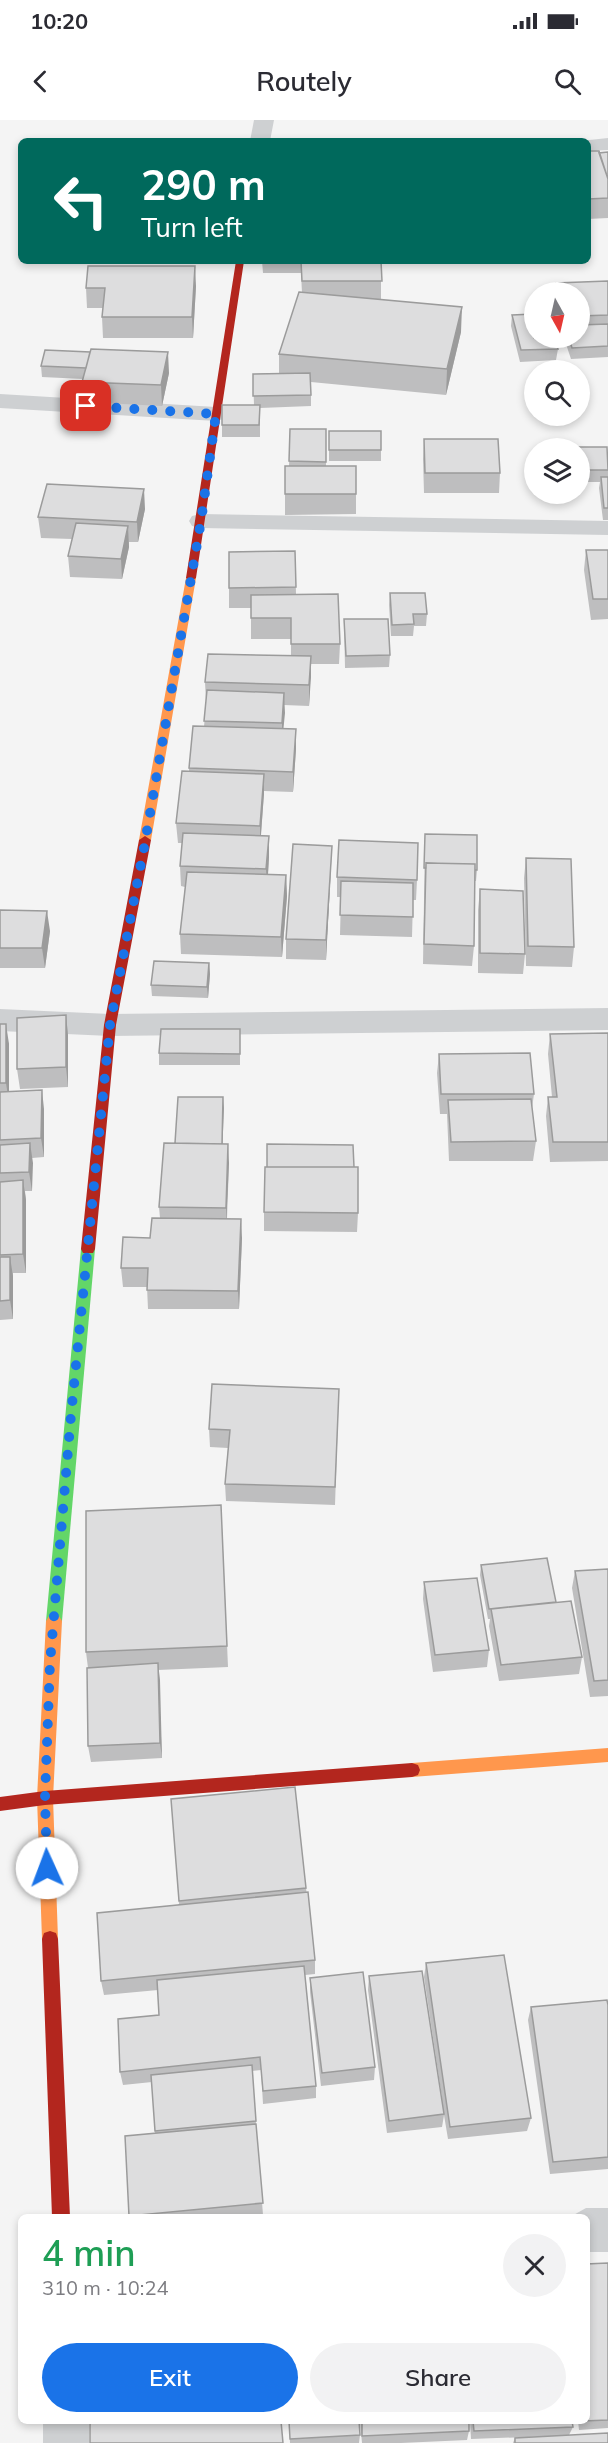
<!DOCTYPE html>
<html lang="en">
<head>
<meta charset="utf-8">
<style>
  :root { --surface:#fff; --page:#f2f2f3; --text:#2b2b33; --muted:#7c7c81; --accent:#1a73e8 }
  body { margin:0; font-family:Mulish,sans-serif; background:var(--page); color:var(--text); height:100vh; display:flex; flex-direction:column; font-size:22px; white-space:nowrap }
  * { box-sizing:border-box; margin:0 }
  p { font-size:20px; color:var(--muted) }
  .icon { flex:none; width:33px; height:33px; fill:none; stroke:currentColor; stroke-width:2; stroke-linecap:round; stroke-linejoin:round }
  .map { position:relative; flex:1; overflow:hidden }
  .panel { position:absolute; left:18px; top:2094px; width:572px; height:210px; display:flex; flex-direction:column; background:var(--surface); border-radius:9px; box-shadow:0 3px 9px #0003 }
  .panel>* { flex:none }
  .hud { position:absolute; left:18px; top:18px; width:573px; height:126px; border-radius:9px; box-shadow:0 3px 9px #0003; background:#00695c; color:#fff; overflow:hidden }
  .needle { width:39px; rotate:172deg }
  .controls { position:absolute; left:524px; top:162px; display:grid; gap:12px }
  .controls a { display:grid; place-items:center; width:66px; height:66px; border-radius:50%; background:var(--surface); box-shadow:0 3px 9px #0003; font-size:30px }
  .pin { position:absolute; display:grid; place-items:center; width:51px; height:51px; color:#fff; margin:-26px; border-radius:12px; box-shadow:0 3px 9px #0006 }
  .me { position:absolute; width:66px; margin:-33px; rotate:358deg; stroke-linejoin:round; filter:drop-shadow(0 0 4px #0008) }
  .turn { display:flex; align-items:center; gap:21px; height:126px; padding:0 24px; font-size:27px }
  .turn .icon { width:78px; height:78px; stroke-width:2.5 }
  .turn b { display:block; font-size:42px; line-height:51px }
  .round { display:grid; place-items:center; flex:none; width:63px; height:63px; border-radius:32px; background:var(--page) }
  .summary { display:flex; align-items:center; justify-content:space-between; height:102px; padding:0 24px }
  h1 { font-size:36px; font-weight:600; line-height:45px; color:#1e9e55 }
  .cta { display:flex; gap:12px; margin-top:auto; padding:12px 24px }
  .cta a { flex:1; height:69px; border-radius:36px; background:var(--accent); color:#fff; font-size:24px; font-weight:600; line-height:69px; text-align:center }
  .cta a+a { background:var(--page); color:var(--text) }
  .status { display:flex; justify-content:space-between; align-items:center; height:42px; padding:0 30px; background:var(--surface); direction:ltr }
  .status svg { height:16px; fill:currentColor }
  header { display:flex; justify-content:space-between; align-items:center; height:78px; padding:0 24px; background:var(--surface); font-size:27px; font-weight:600 }
  .map>svg:first-child { display:block }
  .lines { fill:none; stroke-linecap:round; stroke-linejoin:round }
  .street { fill:#ced0d2; fill-rule:evenodd }
  .fast { fill:#63d668; fill-rule:evenodd }
  .slow { fill:#ff974d; fill-rule:evenodd }
  .jam { fill:#b3261e; fill-rule:evenodd }
  .wall { fill:#bebebf }
  .shaded-wall { fill:#9b9b9b }
  .building { fill:#ddddde; stroke:#9b9b9b; stroke-width:1.5 }
  .route { stroke:#1a73e8; stroke-width:10; stroke-dasharray:0 18 }
</style>
</head>
<body>
<div class="status"><b>10:20</b><svg viewBox="0 0 49 12"><path d="M0 12V9h3v3zM5 12V6h3v6zM10 12V3h3v9zM15 12V0h3v12zM26 1h20v11H26zM47 4h2v5h-2z"/></svg></div>
<header><svg class="icon" aria-label="back" viewBox="0 0 24 24"><path d="M15 5l-7 7 7 7"/></svg>Routely<svg class="icon" aria-label="search" viewBox="0 0 24 24"><circle cx="10" cy="10" r="6"/><path d="M15 15l6 6"/></svg></header>
<div class="map">
<svg width="608" height="2323" viewBox="0 0 608 2323">
  <rect width="100%" height="100%" fill="#f4f4f4"/>
  <g class="lines">
    <!-- street -->
    <path class="street" d="M254,0H274L270,21H250Z
      M608,18V30L588,31V21H580Z
      M0,274L216,287L224,289L228,294L224,299L216,301L0,288Z
      M201,394L608,401V415L201,408L192,406L189,401L192,396Z
      M608,888V910L110,916L0,911V889L110,894Z
      M586,2088H608V2132H586V2097H570Z
      M43,2301H89V2323H43Z"/>
    <!-- fast -->
    <path class="fast" d="M88,1124L93,1125L95,1129L62,1501L59,1506L54,1508L49,1506L46,1501L81,1129L83,1125Z"/>
    <!-- slow -->
    <path class="slow" d="M191,455L196,458L151,720L145,724L139,720L186,458Z
      M54,1494L59,1496L62,1501L53,1678L58,1819L56,1825L50,1827L44,1825L42,1819L37,1678L46,1501L49,1496Z
      M608,1628V1642L412,1657L406,1655L404,1650L406,1645L412,1643Z"/>
    <!-- jam -->
    <path class="jam" d="M236,141H244L196,458L191,461L186,458Z
      M145,716L151,720L116,905L95,1129L93,1133H83L81,1129L104,905L139,720Z
      M412,1643L418,1645L420,1650L418,1655L412,1657L45,1685L0,1691V1677L45,1671Z
      M50,1811L56,1813L58,1819L70,2097H52L42,1819L44,1813Z"/>
  </g>
  <!-- wall -->
  <path class="wall" d="M588,31L599,33L608,32V98L588,99Z
    M262,141H381V180L461,212L446,275L311,262V286L260,288V317H222V305L254,285L253,254L279,253V234L302,173L301,153H263Z
    M608,161V237L571,239L564,218H579V172H555L556,163Z
    M196,166L193,218H103L102,197L103,188H87L86,168Z
    M512,195L558,229L556,240L520,242L511,206Z
    M45,230L169,253L162,286L84,282L82,262L83,259L42,257L41,246Z
    M290,309H326V346L356,374V394L285,395V346H289Z
    M329,311L381,330V341H329Z
    M424,319L500,353L499,373H424L423,339Z
    M579,328L608,334V400H603L599,368L600,362H579Z
    M145,389L138,422H129V427L122,459L70,457L68,436L72,419L41,418L38,397Z
    M586,430H608V499L591,500L584,450Z
    M295,431L296,474L340,524L339,544H311L309,586L284,585L283,609L296,629L293,672L264,671L261,716L269,737L268,755H286L287,776L282,837L181,834L180,814L185,767L181,766L180,746L182,723H178L176,703L189,652V648L204,607L206,582L205,562L291,536V519H251V488H229V468Z
    M390,473L427,494L426,506H414L413,516H391L389,485Z
    M344,499L390,535L389,547L345,548Z
    M425,714L477,750L476,761H474V826L472,846L423,844Z
    M526,738L574,827L572,847L526,846L524,758Z
    M331,746L326,840L286,839V819Z
    M337,757L417,760L416,780H413L412,817L340,815L341,777H337Z
    M480,769L525,834L523,854L478,853V790Z
    M0,790L50,811L45,848H0Z
    M209,843L210,854L208,878L152,876L151,865Z
    M66,895L68,915V967L20,969L17,949Z
    M0,904L9,924V972L44,989V1037L32,1038V1071H25L26,1080V1153H13V1199L0,1200Z
    M608,913V1041L550,1042L546,996L548,977H552L548,934L550,914Z
    M240,921V945H159V933Z
    M439,934L534,974L532,988L536,1021L533,1041H449L447,994H440L437,953Z
    M223,977L222,1024L229,1043L227,1099L242,1118L239,1189H148L147,1167H123L121,1148L150,1118L160,1098L159,1087L175,1023Z
    M354,1047L358,1093L357,1112L264,1111V1092Z
    M339,1269L335,1385L226,1381L225,1364L228,1328L210,1327L209,1309Z
    M222,1407L228,1547L158,1550L162,1638L91,1642L88,1626V1548L86,1532Z
    M481,1445L556,1483L582,1537L579,1554L499,1561L489,1506L490,1499H488L480,1455Z
    M608,1449V1576L590,1577L572,1468L575,1451Z
    M424,1462L489,1530L487,1547L433,1552L423,1479Z
    M171,1679L306,1768L315,1840V1854L305,1855L316,1966V1978L263,1984L261,1950L252,1951L263,2095L238,2097H130L125,2016L155,2013L152,1962L123,1965L120,1952L159,1895L158,1870L104,1875L101,1861L179,1784Z
    M426,1843L531,1998L527,2011L448,2019L444,1995L442,2007L387,2013L368,1870L369,1856L442,1978L424,1857Z
    M310,1858L375,1947L374,1960L321,1966L310,1872Z
    M608,1885V2049L550,2054L528,1900L531,1887Z
    M608,2143V2308L579,2310L578,2301H586Z
    M289,2301L360,2315L359,2323H290Z
    M360,2301H469V2311L467,2320L401,2323H362Z
    M470,2301H572L573,2307L569,2315L608,2323H513L515,2318L555,2316L471,2319Z"/>
  <!-- shaded-wall -->
  <path class="shaded-wall" d="M195,146L196,166L193,218L192,197Z
    M462,187L461,212L446,275L447,249Z
    M168,232L169,253L162,286L161,265Z
    M144,369L145,389L138,422L137,402Z
    M128,406L129,427L122,459L121,439Z
    M311,536V557L309,586V565Z
    M284,573L285,593L282,623V603Z
    M296,609V629L293,672V652Z
    M264,654V674L260,726V706Z
    M269,716V737L267,769L266,749Z
    M332,726L331,746L326,840V820Z
    M286,755L287,776L282,837L281,817Z
    M47,791L50,811L45,848L42,828Z
    M209,843L210,854L208,878L207,867Z
    M66,895L68,915V967L66,947Z
    M6,904L9,924V983L6,963Z
    M42,970L44,989V1037L41,1018Z
    M223,977L224,988L222,1036L221,1025Z
    M30,1023L33,1043L32,1071L29,1052Z
    M228,1024L229,1043L226,1107V1088Z
    M23,1060L26,1080V1153L23,1134Z
    M241,1099L242,1118L239,1189L238,1171Z
    M10,1137L13,1156V1199L10,1180Z
    M158,1543L160,1560L162,1638L160,1623Z"/>
  <!-- building -->
  <path class="building" d="M588,31H599L608,59V78L588,79Z
    M608,32V59L599,33Z
    M301,141H381L382,161H302Z
    M88,146H195L192,197H102L105,168H86Z
    M608,161V195L579,196V172H559L556,163Z
    M299,172L462,187L447,249L279,234Z
    M534,194V218H554L558,229L521,230L512,195Z
    M608,204V226L572,228L569,218H579V205Z
    M91,229L168,232L161,265L82,262Z
    M45,230L90,232L86,248L41,246Z
    M310,253L311,275L253,276V254Z
    M222,285H260L259,305H222Z
    M290,309H326V342L289,341Z
    M329,311H381V330H329Z
    M424,319H498L500,353H425Z
    M577,327H607L608,350H580L579,328H578Z
    M285,346H356V374H285Z
    M601,357H608V388H604Z
    M47,364L144,369L137,402L38,397Z
    M76,403L128,406L121,439L68,436Z
    M586,430H608V479H593Z
    M295,431L296,467L229,468V432Z
    M390,473H425L427,494H413L414,504L392,505Z
    M338,474L340,524H291V498H251V475Z
    M344,499H388L390,535L346,536Z
    M208,534L311,536L309,565L205,562Z
    M207,570L284,573L282,603L204,601Z
    M193,606L296,609L293,652L189,648Z
    M182,651L264,654L260,706L176,703Z
    M183,713L269,716L266,749L180,746Z
    M425,714L477,715V750H475V744L426,743V748H424Z
    M339,720L418,723L417,760L337,757Z
    M293,724L332,726L326,820L286,819Z
    M526,738L571,739L574,827L528,826Z
    M426,743L475,744L474,826L424,824Z
    M187,752L286,755L281,817L180,814Z
    M341,761L413,763V797L340,795Z
    M480,769L523,771L525,834L480,833Z
    M0,790L47,791L42,828H0Z
    M154,841L209,843L207,867L151,865Z
    M66,895V947L17,949V898Z
    M0,904H6V963H0Z
    M161,909H240V934L159,933Z
    M608,913V1022H553L548,977H557L550,914Z
    M530,933L534,974H441L439,934Z
    M42,970L41,1018L0,1020V972Z
    M178,977H223L222,1024L175,1023Z
    M531,979L536,1021L451,1022L448,980Z
    M30,1023L29,1052L0,1053V1025Z
    M164,1023L228,1024L226,1088L159,1087Z
    M267,1024L353,1025L354,1047H267Z
    M265,1047H358V1093L264,1092Z
    M23,1060V1134L0,1135V1062Z
    M152,1098L241,1099L238,1171L147,1170L148,1148H121L123,1117L150,1118Z
    M0,1137H10V1180L0,1181Z
    M212,1264L339,1269L335,1367L225,1364L230,1310L209,1309Z
    M221,1385L227,1526L86,1532V1391Z
    M547,1438L556,1482L489,1489L481,1445Z
    M608,1449V1560L594,1561L575,1451Z
    M477,1458L489,1530L435,1535L424,1462Z
    M571,1481L582,1537L501,1545L491,1489Z
    M158,1543L160,1623L88,1626L87,1548Z
    M295,1667L306,1768L179,1781L171,1679Z
    M308,1772L315,1840L101,1861L97,1793Z
    M504,1835L531,1998L450,2007L426,1843Z
    M304,1846L316,1966L263,1971L260,1937L120,1952L118,1899L159,1895L157,1860Z
    M422,1851L444,1994L389,2001L369,1856Z
    M363,1852L375,1947L322,1953L310,1858Z
    M607,1880L608,1885V2037L553,2042L531,1887Z
    M252,1945L256,2001L155,2011L151,1955Z
    M256,2004L263,2083L129,2096L125,2016Z
    M608,2143V2300L583,2301H586V2144Z
    M90,2301H281L283,2323H90Z
    M289,2301H359L360,2315L290,2319Z
    M362,2301H469V2311L362,2316Z
    M473,2301H572L573,2307L474,2311Z
    M608,2313V2323H515V2318Z"/>
  <g class="lines">
    <!-- route -->
    <path class="route" d="M47,1748L45,1678L50,1543L71,1295L110,905L144,728L201,401L216,294L86,286"/>
  </g>
</svg>
<div class="controls">
<a><svg class="needle" viewBox="-14 -14 28 28"><path d="M0-13l5 13h-10z" fill="#e53935"/><path d="M0 13l5-13h-10z" fill="#7c7c81"/></svg></a>
<a><svg class="icon" aria-label="search" viewBox="0 0 24 24"><circle cx="10" cy="10" r="6"/><path d="M15 15l6 6"/></svg></a>
<a><svg class="icon" aria-label="layers" viewBox="0 0 24 24"><path d="M12 4l9 5-9 5-9-5zM3 14l9 5 9-5"/></svg></a>
</div>
<div class="pin" style="left:86px;top:286px;background:#d93025"><svg class="icon" aria-label="arrive" viewBox="0 0 24 24"><path d="M6 21V4h12l-3 4 3 4H6"/></svg></div>
<svg class="me" style="left:47px;top:1748px" viewBox="-20 -20 40 40"><circle r="19" fill="#fff"/><path d="M0-13L10 11 0 6-10 11z" fill="#1a73e8"/></svg>
<div class="hud">
<div class="turn"><svg class="icon" aria-label="left" viewBox="0 0 24 24"><path d="M17 20v-9H6M10 6l-5 5 5 5"/></svg><div><b>290 m</b>Turn left</div></div>
</div>
<section class="panel">
<div class="summary"><div><h1>4 min</h1><p>310 m · 10:24</p></div><a class="round"><svg class="icon" aria-label="close" viewBox="0 0 24 24"><path d="M6 6l12 12M18 6L6 18"/></svg></a></div>
<div class="cta"><a>Exit</a><a>Share</a></div>
</section>
</div>
</body>
</html>
